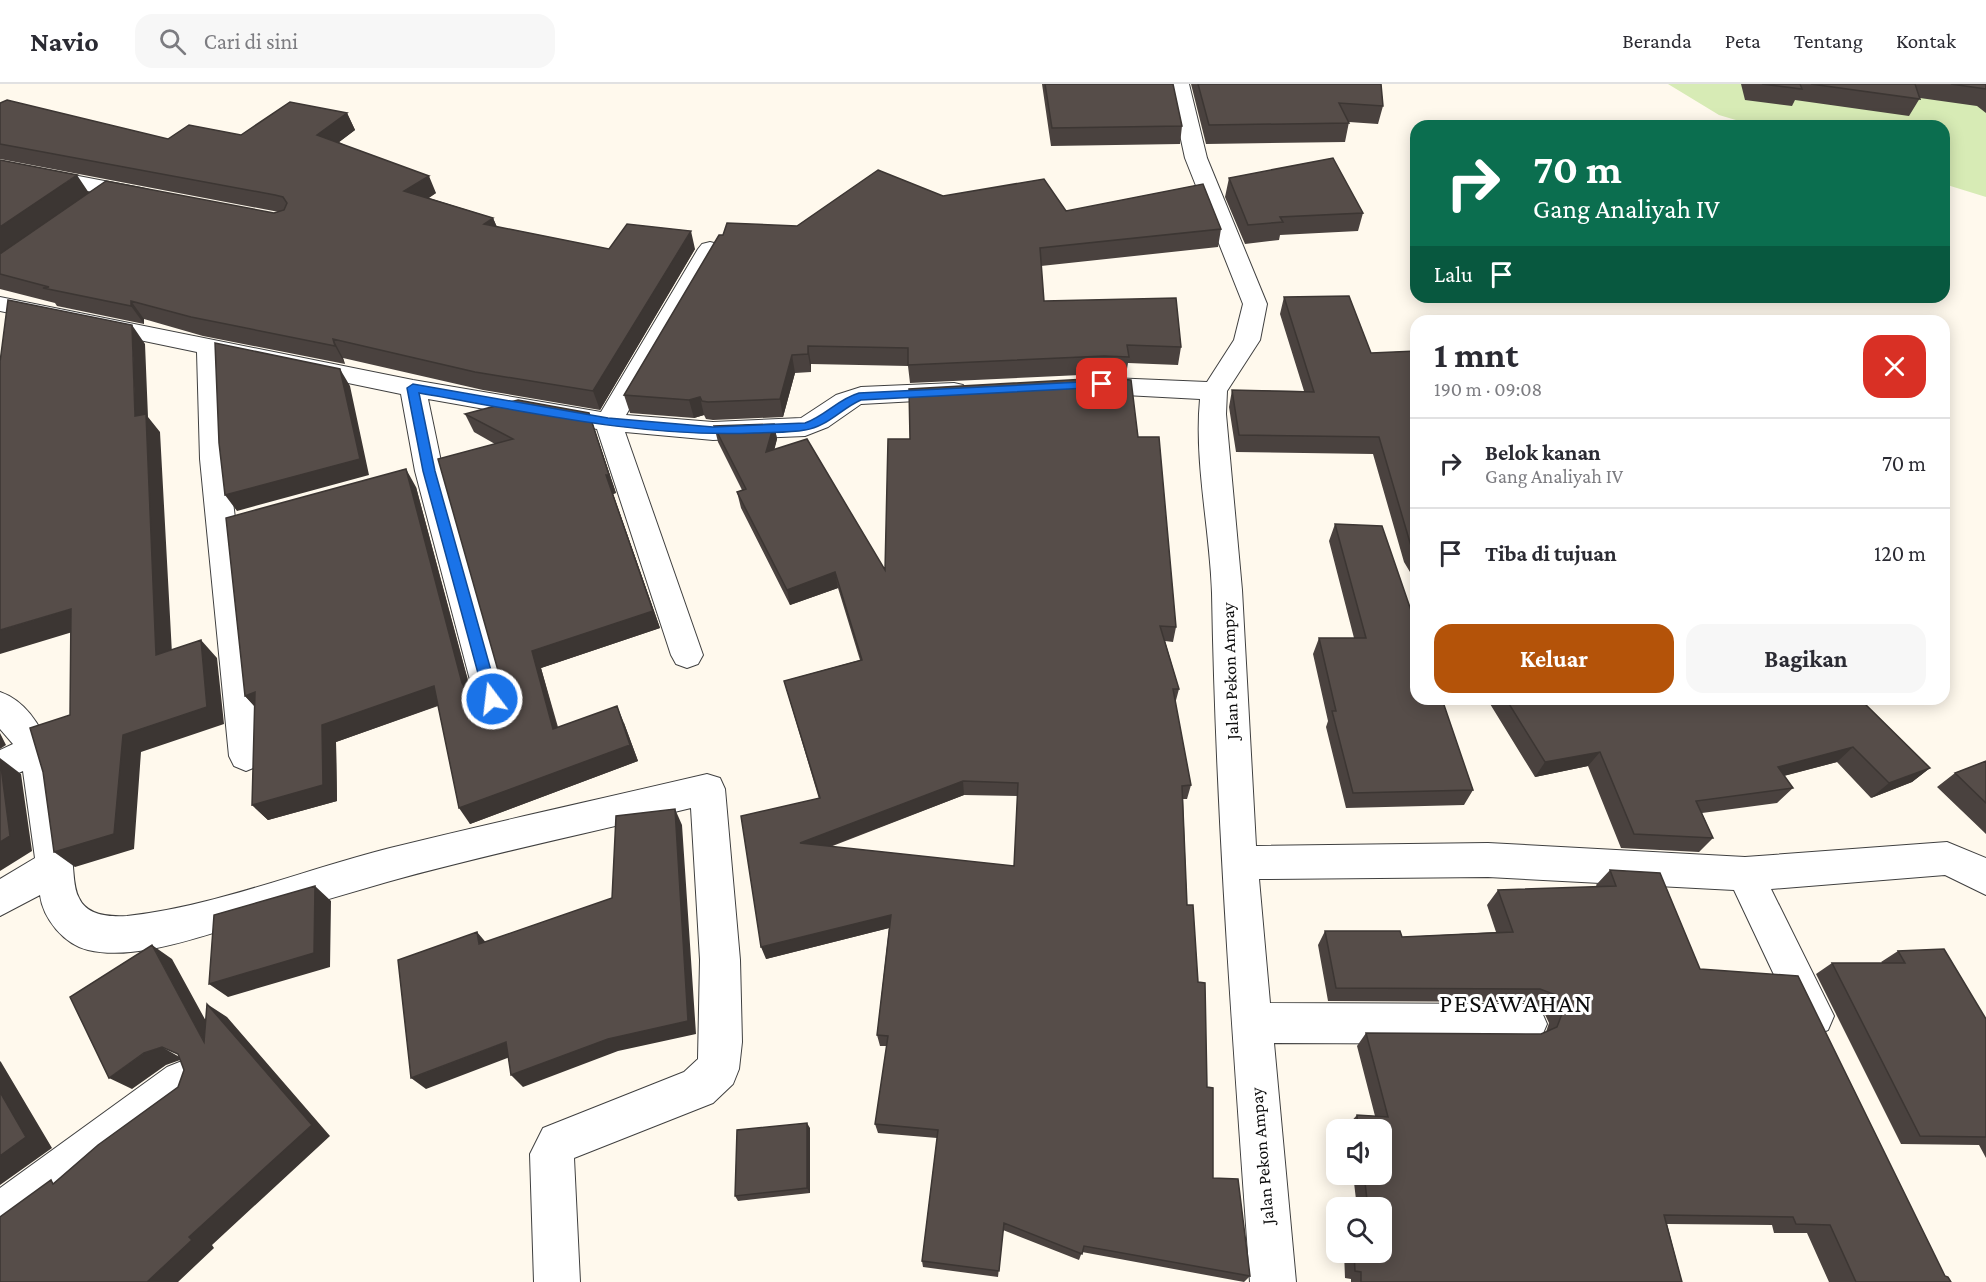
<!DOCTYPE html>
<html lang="id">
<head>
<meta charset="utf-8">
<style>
  :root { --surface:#fff; --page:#f7f7f7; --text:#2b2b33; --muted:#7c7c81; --line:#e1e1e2; --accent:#b45309 }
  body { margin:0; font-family:"Crimson Pro",serif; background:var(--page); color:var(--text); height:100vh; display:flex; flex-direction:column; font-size:22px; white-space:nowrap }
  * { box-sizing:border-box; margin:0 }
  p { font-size:20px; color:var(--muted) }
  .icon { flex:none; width:33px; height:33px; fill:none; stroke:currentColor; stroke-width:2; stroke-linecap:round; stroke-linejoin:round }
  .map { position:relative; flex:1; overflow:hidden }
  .side { position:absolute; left:1410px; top:231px; width:540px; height:390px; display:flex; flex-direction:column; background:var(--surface); border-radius:18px; box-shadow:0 3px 15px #0003 }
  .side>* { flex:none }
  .banner { position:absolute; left:1410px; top:36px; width:540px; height:183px; border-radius:18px; box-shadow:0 3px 15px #0003; background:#0b6e4f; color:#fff; overflow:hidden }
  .controls { position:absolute; left:1326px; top:1035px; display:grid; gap:12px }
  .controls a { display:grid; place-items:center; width:66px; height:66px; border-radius:12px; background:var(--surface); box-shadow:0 3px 15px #0003; font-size:30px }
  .pin { position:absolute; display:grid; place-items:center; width:51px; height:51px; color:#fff; margin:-26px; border-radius:12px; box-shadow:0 3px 9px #0006 }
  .me { position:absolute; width:66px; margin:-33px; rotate:345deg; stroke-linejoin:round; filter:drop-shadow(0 0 4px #0008) }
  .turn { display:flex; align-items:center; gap:21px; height:126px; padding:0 24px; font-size:27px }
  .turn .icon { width:78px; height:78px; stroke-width:2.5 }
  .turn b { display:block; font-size:42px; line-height:51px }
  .then { display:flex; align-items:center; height:57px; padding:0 24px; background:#0003; gap:12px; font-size:22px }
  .round { display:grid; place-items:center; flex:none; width:63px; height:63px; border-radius:18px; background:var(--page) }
  .overview { display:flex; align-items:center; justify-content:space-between; height:102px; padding:0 24px }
  h1 { font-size:36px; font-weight:700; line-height:45px }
  .action { display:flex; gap:12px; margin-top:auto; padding:12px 24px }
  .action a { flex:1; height:69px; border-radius:18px; background:var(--accent); color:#fff; font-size:24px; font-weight:700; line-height:69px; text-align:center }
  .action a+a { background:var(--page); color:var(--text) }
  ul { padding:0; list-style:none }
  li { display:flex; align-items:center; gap:18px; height:90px; padding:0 24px; border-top:2px solid var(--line) }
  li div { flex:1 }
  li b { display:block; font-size:22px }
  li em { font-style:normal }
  header { display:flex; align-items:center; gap:36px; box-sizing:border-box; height:84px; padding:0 30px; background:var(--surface); border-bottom:2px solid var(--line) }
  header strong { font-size:28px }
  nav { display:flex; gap:33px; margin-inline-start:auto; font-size:21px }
  .search { width:420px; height:54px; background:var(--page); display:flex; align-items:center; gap:15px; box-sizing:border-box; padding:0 21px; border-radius:18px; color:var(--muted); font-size:22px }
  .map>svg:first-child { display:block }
  .green { fill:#d7ebb5 }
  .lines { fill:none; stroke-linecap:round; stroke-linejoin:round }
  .minor-casing { stroke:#404040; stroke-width:2 }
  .minor { fill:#fff; fill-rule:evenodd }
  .wall { fill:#4a423f; fill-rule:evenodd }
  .shaded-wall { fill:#3c3633 }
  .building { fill:#564d49; stroke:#3c3633; stroke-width:1.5; fill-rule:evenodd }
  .route { fill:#1a73e8; stroke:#114b97; stroke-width:1.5 }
  .labels { text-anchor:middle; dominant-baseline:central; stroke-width:6; stroke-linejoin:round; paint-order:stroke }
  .street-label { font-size:18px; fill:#0d0d0d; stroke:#fff }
  .near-quarter-label { font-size:26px; letter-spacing:1.5px; fill:#0d0d0d; stroke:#fff }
</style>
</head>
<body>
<header>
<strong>Navio</strong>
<div class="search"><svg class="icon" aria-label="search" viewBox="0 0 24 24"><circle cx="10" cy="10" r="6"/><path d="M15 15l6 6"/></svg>Cari di sini</div>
<nav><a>Beranda</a><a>Peta</a><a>Tentang</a><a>Kontak</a></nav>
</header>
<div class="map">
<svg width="1986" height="1198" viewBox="0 0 1986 1198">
  <rect width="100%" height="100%" fill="#fff9ed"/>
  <!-- green -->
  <path class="green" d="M1668,0H1986V113L1944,100V42H1756L1719,31Z"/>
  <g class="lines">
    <defs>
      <path id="minor" d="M1169,0H1189L1207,74L1267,220L1260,256L1227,307L1226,330L1242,506L1256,762L1488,759L1745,773L1947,758L1986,774V811L1945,791L1771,805L1834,932L1828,946L1814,952L1800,946L1734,806L1488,793L1259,795L1270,919L1527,920L1541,926L1547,940L1541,954L1527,960L1274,959L1296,1198H1250C1234,968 1216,740 1212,509C1210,445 1194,379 1200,315L1087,309L1078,307L1074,301L1078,295L1087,293L1207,298L1234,256L1243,220L1185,74Z
        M0,77L141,104L149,106L152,111L149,116L141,118L0,89Z
        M710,158L718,160L722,165L626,331L713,338L801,334L836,311L861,303L954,299L963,301L967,307L963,313L954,315L861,320L828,343L805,352L713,356L625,348L703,571L698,580L687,584L676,580L671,571L597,345L428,315L443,387L509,615L504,625L492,628L480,625L475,615L415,387L401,310L223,273L228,375L263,672L258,682L246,687L234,682L229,672L200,375L197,268L0,227V213L413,296L601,328L698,165L702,160Z
        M0,608C57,628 65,724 72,774C74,786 73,804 79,814C87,832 110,833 127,832C216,822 303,786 390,764C495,738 601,715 707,690L720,694L725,705L740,876L742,958L739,985L733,1000L713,1019L574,1074L580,1198H534L530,1070L543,1044L684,988L698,975L700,876L691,724C589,749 487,770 387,798C339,812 291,826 243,840C198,853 135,877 88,866C64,860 43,835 40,811L0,832V795L35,774L23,687L0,697V666L13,660L0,645Z
        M182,977L197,983L203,998L197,1013L16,1147L0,1153V1104L167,983Z"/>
    </defs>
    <!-- minor casing -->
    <use href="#minor" class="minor-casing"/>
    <!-- minor -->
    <use href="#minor" class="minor"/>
  </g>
  <!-- wall -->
  <path class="wall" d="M1042,0H1173L1182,42L1180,60L1051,62Z
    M1191,0H1381L1383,22L1378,40L1349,38L1345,58L1206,60Z
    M1741,0H1986V29L1977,22L1920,14L1909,32L1795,16L1792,22L1745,16Z
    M0,19L168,55L241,51L347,29L355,46L339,58L436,109L429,114L493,134L497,143L609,165H695L600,326L483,306L343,274L345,280L203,252L144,235V240L57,222L55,219L0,205V76L89,108L274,129L279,128L0,75Z
    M1229,94L1363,129L1358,147L1280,151L1279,156L1245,160L1225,113Z
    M943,112L1221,145L1218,163L1041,182L1044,217L1181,263L1178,281L1128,279L1126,291L1102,290L910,299L908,282L811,280V288L795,289L783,333L713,336L706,335L704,331L694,334L630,329L624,311L723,151L797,142Z
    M1284,213L1371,269L1416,267V498L1404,478L1373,370L1236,368L1229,323L1232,306L1304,307L1280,230Z
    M589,329L616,409L613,410L660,544L541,584L558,643L624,639L638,677L470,740L438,622L336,658L337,717L268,736L252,721L255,623L245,612L416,403L472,611L482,613L496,609L501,597L495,360L474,348L465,330Z
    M774,340L777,355L774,365L885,486L1138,353L1176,543L1173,558L1165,557L1179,605L1175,620L1191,701L1187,715H1183L1187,821L1198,898L1207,1003L1213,1094L1250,1192L1244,1198L1082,1168L1079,1176L1003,1146L998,1193L923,1183L922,1177L937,1054L878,1049L875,1040L887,962H880L877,951L889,844L766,875L819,715L784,597L860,576L838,504L790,521L741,424L737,408L742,406L718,358L714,342ZM964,711L1018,712L1014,782L830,763Z
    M1335,440L1473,706L1464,721L1346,724L1326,643L1328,637L1313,570L1319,554H1354L1329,457Z
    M1487,615H1860L1930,684L1912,698L1871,714L1837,678L1784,692L1793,704L1777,719L1702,729L1713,754L1699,768L1621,764L1588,682L1535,693Z
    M1986,677V750L1937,703L1955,689Z
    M1610,786L1700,885L1945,1192L1951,1198H1829L1807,1149H1774L1772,1141L1667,1140L1682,1198H1351V1195L1345,1194L1344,1168H1382V1124H1357L1353,1090H1382V1046H1348L1347,1042L1357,1031L1375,1032L1357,962L1366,949L1541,950L1546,948L1549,939L1542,924L1527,918L1328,917L1318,861L1325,847L1402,853L1496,848L1487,821L1498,806L1597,803L1596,801Z
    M1898,867L1986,935V1074L1979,1061L1901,1060L1816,890L1832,879H1882L1881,878Z
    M810,1044V1109L738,1117L735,1112Z"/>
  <!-- shaded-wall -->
  <path class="shaded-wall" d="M347,29L355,46L326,68L317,51Z
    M77,91L89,109L0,170V143Z
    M429,92L436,109L412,124L404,107Z
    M493,134L500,151L484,140Z
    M691,147L695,165L600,326L593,307Z
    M131,217L144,235V240L131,222Z
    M132,241L145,260L148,333L160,348L173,588L156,571L135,332Z
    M333,255L343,274L345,280L335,262Z
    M808,262L811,280V288L808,270Z
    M792,271L795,289L783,333L780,315Z
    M340,285L350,302L369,391L237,427L225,411Z
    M700,313L704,331L694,334L689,316Z
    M589,329L616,409L613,410L660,544L541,584L562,661L553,645L532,567L606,391Z
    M774,340L777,355L770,384L766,368Z
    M406,385L416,403L473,616L479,627L462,599Z
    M835,488L838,504L790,521L787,506Z
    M71,525L89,543L0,570V546Z
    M201,556L217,574L224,640L141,668L134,765L75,783L54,768L123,651Z
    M434,602L445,619L336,658L337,717L268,736L252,721L322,641Z
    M255,608L260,628L245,612Z
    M617,622L624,639L638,677L470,740L459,724Z
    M0,649L6,661L0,665Z
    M1853,663L1837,678L1763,697L1778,683Z
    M1600,668L1588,682L1535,693L1545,678Z
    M0,674L21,690L32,767L0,787Z
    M1930,684L1912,698L1871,714L1889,699Z
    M963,697L964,711L804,772L800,759Z
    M675,725L682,741L696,950L618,967L523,1003L511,991Z
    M315,802L331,817L330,883L228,913L209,900Z
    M891,831L893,843L766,875L761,863Z
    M477,848L489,862L479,860Z
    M152,861L172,875L224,970L204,958Z
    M207,920L227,933L330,1052L212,1161L214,1164L178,1198H147L189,1153Z
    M506,958L518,970L426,1005L411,994Z
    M162,963L183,975L166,981L132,1005L109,994L144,969Z
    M0,977L1,978L52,1064L0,1101Z
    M807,1039L810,1044V1109L807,1104Z"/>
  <!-- building -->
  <path class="building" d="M1045,0H1173L1182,42L1052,44Z
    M1198,0H1381L1383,22L1339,19L1349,39L1209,41Z
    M1762,0H1800L1802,5Z
    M1811,0H1915L1920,15Z
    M1951,0H1986V5Z
    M7,16L168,55L189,41L241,51L290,18L347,29L317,51L429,92L404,107L493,134L484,140L609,165L627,140L691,147L593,307L475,288L333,255L335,262L191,233L131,217V222L43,204L49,203L0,190V170L106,97L274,129L284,126L287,119L283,113L275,111L0,60V19Z
    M1333,74L1363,129L1280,133L1283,138L1248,141L1229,94Z
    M0,76L77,91L0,143Z
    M878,86L943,112L1044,95L1066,127L1203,100L1221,145L1040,164L1044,217L1176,214L1181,263L1127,261L1129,273L1104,272L908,281V264L808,262V270L792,271L780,315L708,318L702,317L700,313L689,316L624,311L719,151H723L727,139L797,142Z
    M1349,212L1371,269L1416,267V470L1411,462L1379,353L1239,351L1232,306L1314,308L1284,213Z
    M8,216L132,241L135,332L146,330L156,571L201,556L207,623L123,651L114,750L54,768L43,688L30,644L70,631L71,525L0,546V278Z
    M215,259L340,285L360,375L225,411L219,359Z
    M1104,294L1131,296L1138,353H1159L1176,543L1160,542L1179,605H1173L1191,701L1182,702L1187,821H1193L1198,898L1205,899L1207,1003L1213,1004V1094L1238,1095L1250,1192L1084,1162L1082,1170L1004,1139L999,1187L922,1177L938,1046L875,1040L888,952L877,951L891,831L761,863L741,732L820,714L784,597L862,576L835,488L787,506L737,408L746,405L714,342L774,340L766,368L807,355L885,486L888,355H910L909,305ZM963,697L1018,699L1014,782L800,759Z
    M518,316L589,329L609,391H606L653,527L532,567L553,645L617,622L630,661L459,724L434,602L322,641L323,701L252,721L255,608L245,612L226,434L406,385L462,599L469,610L482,613L496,609L501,597L438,375L513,355L465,330Z
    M1335,440L1382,442L1416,541V615H1442L1473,706L1353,709L1332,627H1336L1319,554H1366Z
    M1506,615H1860L1930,684L1889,699L1853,663L1778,683L1793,704L1696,717L1713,754L1634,750L1600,668L1545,678Z
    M0,675L10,752L0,758Z
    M1986,677V719L1955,689Z
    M675,725L688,937L608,955L511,991L506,958L411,994L398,876L477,848L479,860L612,814L616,732Z
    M1610,786L1660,789L1700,885L1798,892L1945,1192L1948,1193L1951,1198H1856L1830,1141L1796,1140L1793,1133L1664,1131L1682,1198H1361V1188L1355,1187L1354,1168H1382V1124H1368L1364,1090H1382V1046H1358L1357,1031L1388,1033L1366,949L1541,950L1557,943L1563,927L1556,911L1540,905L1336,904L1325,847H1400L1402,853L1513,848L1498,806L1616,802Z
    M315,802L314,869L209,900L214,831Z
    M152,861L204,958L207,920L312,1041L189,1153L192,1156L147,1198H0V1133L51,1096L53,1100L98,1061L178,1003L184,986L178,970L162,963L144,969L109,994L70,913Z
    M1944,865L1986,935V1053L1920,1052L1832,879H1905L1898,867Z
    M0,1008L26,1053L0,1072Z
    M807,1039V1104L735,1112L737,1046Z"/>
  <!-- route -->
  <path class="route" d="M1102,297L1106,298V303L861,316C842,324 827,343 805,346C789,349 772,348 755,349C642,354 530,328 419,309L435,387L499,615L492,620L485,615L423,387L407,304L413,300L608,334L713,343L805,339C825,332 838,315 859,309Z"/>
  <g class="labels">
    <!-- street labels -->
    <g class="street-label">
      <text transform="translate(1230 587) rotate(-92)">Jalan Pekon Ampay</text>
      <text transform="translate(1262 1072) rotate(-95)">Jalan Pekon Ampay</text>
    </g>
    <!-- near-quarter labels -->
    <g class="near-quarter-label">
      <text x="1516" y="919">PESAWAHAN</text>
    </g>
  </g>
</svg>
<div class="controls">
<a><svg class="icon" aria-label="sound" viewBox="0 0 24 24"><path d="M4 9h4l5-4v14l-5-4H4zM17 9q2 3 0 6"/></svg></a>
<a><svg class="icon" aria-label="search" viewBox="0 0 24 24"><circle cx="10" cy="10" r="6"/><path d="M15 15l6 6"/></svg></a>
</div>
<div class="pin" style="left:1102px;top:300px;background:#d93025"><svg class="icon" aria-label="arrive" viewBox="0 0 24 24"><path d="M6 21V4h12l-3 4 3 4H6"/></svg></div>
<svg class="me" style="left:492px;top:615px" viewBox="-20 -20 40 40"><circle r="17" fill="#1a73e8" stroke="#fff" stroke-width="3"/><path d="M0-11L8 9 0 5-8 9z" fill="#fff"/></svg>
<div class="banner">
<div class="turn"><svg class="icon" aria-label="right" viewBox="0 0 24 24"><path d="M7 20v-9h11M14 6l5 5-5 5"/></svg><div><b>70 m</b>Gang Analiyah IV</div></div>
<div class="then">Lalu<svg class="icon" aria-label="arrive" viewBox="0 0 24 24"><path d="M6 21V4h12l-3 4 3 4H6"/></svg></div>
</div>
<section class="side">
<div class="overview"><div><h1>1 mnt</h1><p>190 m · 09:08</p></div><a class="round" style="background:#d93025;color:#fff"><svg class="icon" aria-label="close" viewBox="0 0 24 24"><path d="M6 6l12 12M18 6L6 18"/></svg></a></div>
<ul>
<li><svg class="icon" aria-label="right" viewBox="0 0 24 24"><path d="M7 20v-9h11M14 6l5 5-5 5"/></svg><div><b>Belok kanan</b><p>Gang Analiyah IV</p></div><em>70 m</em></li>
<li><svg class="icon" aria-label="arrive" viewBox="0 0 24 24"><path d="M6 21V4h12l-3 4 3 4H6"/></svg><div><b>Tiba di tujuan</b></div><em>120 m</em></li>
</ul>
<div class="action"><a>Keluar</a><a>Bagikan</a></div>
</section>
</div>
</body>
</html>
